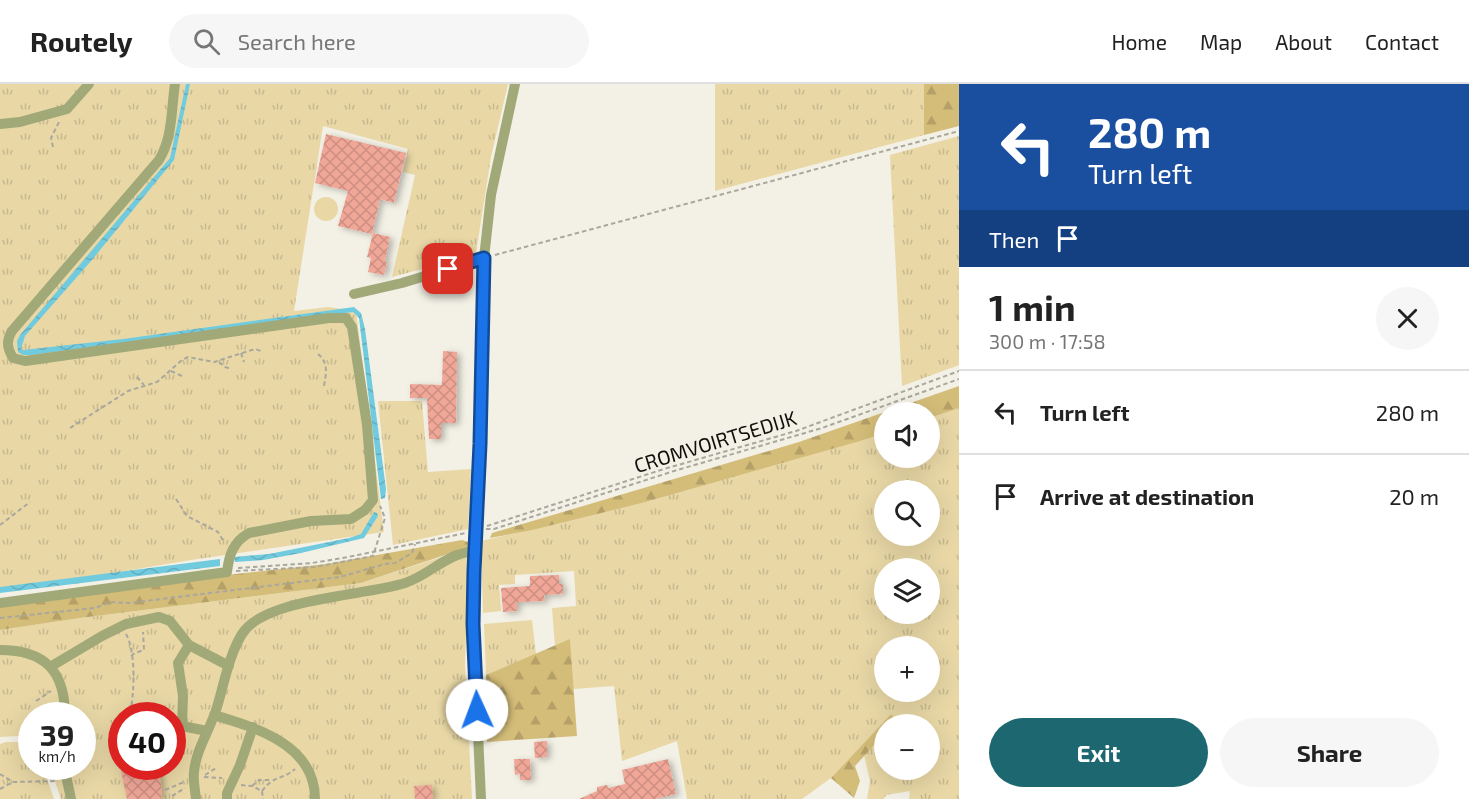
<!DOCTYPE html>
<html lang="en">
<head>
<meta charset="utf-8">
<style>
  :root { --surface:#fff; --page:#f6f6f6; --text:#222; --muted:#767676; --line:#e0e0e0; --accent:#1d6870 }
  body { margin:0; font-family:"Exo 2",sans-serif; background:var(--page); color:var(--text); height:100vh; display:flex; flex-direction:column; font-size:22px; white-space:nowrap }
  * { box-sizing:border-box; margin:0 }
  p { font-size:20px; color:var(--muted) }
  .icon { flex:none; width:33px; height:33px; fill:none; stroke:currentColor; stroke-width:2; stroke-linecap:round; stroke-linejoin:round }
  .map { position:relative; flex:1; overflow:hidden }
  .side { display:flex; flex-direction:column; background:var(--surface); width:510px }
  .side>* { flex:none }
  .hud { background:#1a4fa0; color:#fff; overflow:hidden }
  .fabs { position:absolute; left:874px; top:318px; display:grid; gap:12px }
  .fabs a { display:grid; place-items:center; width:66px; height:66px; border-radius:50%; background:var(--surface); box-shadow:0 6px 24px #0002; font-size:30px }
  .speed { position:absolute; left:18px; top:618px; display:flex; gap:12px; font-size:30px; font-weight:700; text-align:center }
  .speed>* { display:grid; place-content:center; width:78px; height:78px; border-radius:50%; background:var(--surface); box-shadow:0 6px 24px #0002; line-height:1 }
  .speed small { font-size:15px; font-weight:400 }
  .speed .limit { border:9px solid #d22; background:#fff; color:#111 }
  .pin { position:absolute; display:grid; place-items:center; width:51px; height:51px; color:#fff; margin:-26px; border-radius:12px; box-shadow:0 3px 9px #0006 }
  .me { position:absolute; width:66px; margin:-33px; rotate:358deg; stroke-linejoin:round; filter:drop-shadow(0 0 4px #0008) }
  .turn { display:flex; align-items:center; gap:21px; height:126px; padding:0 30px; font-size:27px }
  .turn .icon { width:78px; height:78px; stroke-width:2.5 }
  .turn b { display:block; font-size:42px; line-height:51px }
  .then { display:flex; align-items:center; height:57px; padding:0 30px; background:#0003; gap:12px; font-size:22px }
  .round { display:grid; place-items:center; flex:none; width:63px; height:63px; border-radius:32px; background:var(--page) }
  .head { display:flex; align-items:center; justify-content:space-between; height:102px; padding:0 30px }
  h1 { font-size:36px; font-weight:700; line-height:45px }
  .primary-button { display:flex; gap:12px; margin-top:auto; padding:12px 30px }
  .primary-button a { flex:1; height:69px; border-radius:36px; background:var(--accent); color:#fff; font-size:24px; font-weight:700; line-height:69px; text-align:center }
  .primary-button a+a { background:var(--page); color:var(--text) }
  ul { padding:0; list-style:none }
  li { display:flex; align-items:center; gap:18px; height:84px; padding:0 30px; border-top:2px solid var(--line) }
  li div { flex:1 }
  li b { display:block; font-size:22px }
  li em { font-style:normal }
  header { display:flex; align-items:center; gap:36px; box-sizing:border-box; height:84px; padding:0 30px; background:var(--surface); border-bottom:2px solid var(--line) }
  header strong { font-size:28px }
  nav { display:flex; gap:33px; margin-inline-start:auto; font-size:21px }
  .search { width:420px; height:54px; background:var(--page); display:flex; align-items:center; gap:15px; box-sizing:border-box; padding:0 21px; border-radius:33px; color:var(--muted); font-size:22px }
  main { display:flex; flex:1; min-height:0 }
  .map>svg:first-child { display:block }
  .grass { fill:url(#grass-tufts); fill-rule:evenodd }
  .forest { fill:url(#forest-firs) }
  .pitch { fill:#e9d8a6 }
  .water { fill:url(#water-waves) }
  .building { fill:url(#building-cross-hatch); filter:url(#shadow) }
  .lines { fill:none; stroke-linecap:round; stroke-linejoin:round }
  .path { stroke:#a9a79e; stroke-width:2; stroke-dasharray:4.5 3; stroke-linecap:butt }
  .minor { stroke:#a2a978; stroke-width:10 }
  .route-casing { stroke:#114b97; stroke-width:15 }
  .route { stroke:#1a73e8; stroke-width:10 }
  .labels { text-anchor:middle; dominant-baseline:central; stroke-width:4.5; stroke-linejoin:round; paint-order:stroke }
  .street-label { font-size:20px; fill:#100f0b; stroke:#f3f0e5 }
</style>
</head>
<body>
<header>
<strong>Routely</strong>
<div class="search"><svg class="icon" aria-label="search" viewBox="0 0 24 24"><circle cx="10" cy="10" r="6"/><path d="M15 15l6 6"/></svg>Search here</div>
<nav><a>Home</a><a>Map</a><a>About</a><a>Contact</a></nav>
</header>
<main>
<div class="map">
<svg width="959" height="715" viewBox="0 0 959 715">
  <defs>
    <pattern id="grass-tufts" width="24" height="20" patternUnits="userSpaceOnUse" patternTransform="scale(1.5)"><rect width="24" height="20" fill="#e9d8a6"/><path d="M3 7l-1-3M5 7V3M7 7l1-3M15 17l-1-3M17 17v-4M19 17l1-3" fill="none" stroke="#c7b88e"/></pattern>
    <pattern id="forest-firs" width="22" height="20" patternUnits="userSpaceOnUse" patternTransform="scale(1.5)"><rect width="22" height="20" fill="#d4bd79"/><path d="M5 1l3.5 6h-7zM16 11l3.5 6h-7z" fill="#b5a167"/></pattern>
    <pattern id="water-waves" width="16" height="10" patternUnits="userSpaceOnUse" patternTransform="scale(1.5)"><rect width="16" height="10" fill="#71cbdf"/><path d="M0 5q4-4 8 0t8 0" fill="none" stroke="#61adbe"/></pattern>
    <pattern id="building-cross-hatch" width="8" height="8" patternUnits="userSpaceOnUse" patternTransform="scale(1.5)"><rect width="8" height="8" fill="#f0a797"/><path d="M0 0l8 8M0 8l8-8" fill="none" stroke="#cd8f81"/></pattern>
    <filter id="shadow"><feDropShadow dx="3.5" dy="2" stdDeviation="3" flood-color="#0004"/></filter>
  </defs>
  <rect width="100%" height="100%" fill="#f3f0e5"/>
  <!-- grass -->
  <path class="grass" d="M0,0H508L491,73L476,169L471,172L392,193L415,91L403,88L408,65L323,42L294,227L328,223L356,227L384,448L191,476L0,508Z
    M715,0H924V51L715,107Z
    M959,52V281L902,302L890,71Z
    M378,317H422L428,388L471,385L468,445L393,461Z
    M959,324V715H909L910,707L886,711L884,715H867L870,697L864,671L885,649V686H930V640H893L897,636L891,630L831,694L802,715H687L677,657L622,677L614,602L573,605L570,556L555,562L552,524L576,522L574,487L515,491V500L499,501L501,527L483,529L481,457L642,419L885,349V374H930V334ZM885,406H930V452H885ZM885,484H930V530H885ZM885,562H930V608H885Z
    M469,464L465,581L472,715H61L50,683L82,682V632H32L31,656L19,652L0,653V546L80,534L361,499ZM122,632H172V682H122Z
    M532,536L536,570L486,591L484,540Z
    M6,658H19L31,665L32,682L43,683L54,715H0V660Z"/>
  <!-- forest -->
  <path class="forest" d="M924,0H959V42L924,51Z
    M959,302V324L930,334V328H885V349L860,357L642,419L532,446L490,454L492,449L799,358Z
    M462,456L468,458L469,463L361,499L80,534L0,546V522L199,494L326,480Z
    M570,555L577,652L487,658L486,591Z
    M891,630L897,636L893,640H885V649L855,682L860,697L854,714L831,694Z"/>
  <!-- pitch -->
  <path class="pitch" d="M314 125a12 12 0 1 1 24 0a12 12 0 1 1-24 0Z"/>
  <!-- water -->
  <path class="water" d="M186,0H190L174,76L91,177L25,252L21,265L23,266L123,255L354,223L361,229L365,245L386,405L385,414L381,415L359,234L353,228L32,271H23L18,268L17,257L20,251L170,74Z
    M374,428L377,429L378,432L364,454L301,469L263,476L235,478L234,473L269,470L349,454L361,450Z
    M220,475V482L0,509V503Z"/>
  <!-- building -->
  <path class="building" d="M326,50L406,69L394,119L380,115L372,150L338,142L348,107L315,99Z
    M373,149L390,153L385,177L387,178L384,191L368,188L371,174L367,173Z
    M443,267L457,268L456,339H441V355H429L427,314H410V300L442,301Z
    M559,491V500H563V510L544,511L545,517L517,518V527L503,528L501,504L530,502V492Z
    M547,657V673L535,674L534,658Z
    M514,675H530L531,696H520V690L515,691Z
    M668,675L676,710L655,715H579L597,707V703L607,701L608,704L625,700L622,686Z
    M120,682H158L162,707L161,715H127Z
    M432,701L433,715H415L414,702Z"/>
  <g class="lines">
    <!-- path -->
    <path class="path" d="M53,63L51,54L59,38
      M495,171L959,47
      M241,269L244,278
      M318,270C329,279 326,290 324,302
      M219,278L225,283L232,285
      M171,287L184,293
      M137,293L144,301
      M70,344L128,307L157,298L182,276L188,273L214,278L255,265L261,267
      M176,415L187,432L218,448L224,458
      M0,441L30,418
      M487,442L664,385L796,347L959,287
      M486,445H494L674,387L822,344L959,295
      M238,484L312,479L348,473L466,449
      M236,487L315,483L373,472L385,434L380,422
      M0,534L95,524L111,518L129,519L340,493L385,480L395,479L412,469L415,460
      M126,550C136,567 135,612 129,632
      M131,572L135,569L144,566L143,548
      M36,617L51,607
      M0,690L13,698L58,697
      M205,691L216,684
      M204,693L222,694
      M241,701L252,702L262,707L263,715
      M252,702L259,696H270
      M0,705L13,698
      M165,706L184,698
      M262,707C275,690 281,697 295,685
      M172,712L185,704"/>
    <!-- minor -->
    <path class="minor" d="M0,40L20,38L67,25L89,0
      M354,210L402,199L484,174
      M0,519L227,488C229,471 233,458 249,449L311,437L351,435L365,426L373,416L367,341L352,243L346,234H329L25,277L13,274C7,264 6,257 12,247L159,76C173,53 171,26 175,0
      M189,561L178,579L183,612L182,642L207,647
      M0,566C45,566 65,587 65,632
      M50,583L102,552L126,540L159,533L170,537L189,561L229,582
      M214,631C257,644 315,661 315,715
      M172,655L182,642
      M64,682L71,715
      M196,715C195,706 193,696 194,688C196,665 211,644 217,623C224,600 229,571 242,550C264,514 365,512 405,499C424,493 439,478 457,471C463,469 469,468 475,466
      M227,715V709L240,681L253,643
      M481,715L473,540L484,174L491,111L515,0"/>
  </g>
  <g class="lines">
    <defs>
      <path id="route" d="M448,185L484,174L480,360L474,487L473,540L477,626"/>
    </defs>
    <!-- route casing -->
    <use href="#route" class="route-casing"/>
    <!-- route -->
    <use href="#route" class="route"/>
  </g>
  <g class="labels">
    <!-- street labels -->
    <g class="street-label">
      <text transform="translate(715 357) rotate(-17)">CROMVOIRTSEDIJK</text>
    </g>
  </g>
</svg>
<div class="fabs">
<a><svg class="icon" aria-label="sound" viewBox="0 0 24 24"><path d="M4 9h4l5-4v14l-5-4H4zM17 9q2 3 0 6"/></svg></a>
<a><svg class="icon" aria-label="search" viewBox="0 0 24 24"><circle cx="10" cy="10" r="6"/><path d="M15 15l6 6"/></svg></a>
<a><svg class="icon" aria-label="layers" viewBox="0 0 24 24"><path d="M12 4l9 5-9 5-9-5zM3 14l9 5 9-5"/></svg></a>
<a>+</a>
<a>−</a>
</div>
<div class="speed"><div>39<small>km/h</small></div><div class="limit">40</div></div>
<div class="pin" style="left:448px;top:185px;background:#d93025"><svg class="icon" aria-label="arrive" viewBox="0 0 24 24"><path d="M6 21V4h12l-3 4 3 4H6"/></svg></div>
<svg class="me" style="left:477px;top:626px" viewBox="-20 -20 40 40"><circle r="19" fill="#fff"/><path d="M0-13L10 11 0 6-10 11z" fill="#1a73e8"/></svg>
</div>
<section class="side">
<div class="hud">
<div class="turn"><svg class="icon" aria-label="left" viewBox="0 0 24 24"><path d="M17 20v-9H6M10 6l-5 5 5 5"/></svg><div><b>280 m</b>Turn left</div></div>
<div class="then">Then<svg class="icon" aria-label="arrive" viewBox="0 0 24 24"><path d="M6 21V4h12l-3 4 3 4H6"/></svg></div>
</div>
<div class="head"><div><h1>1 min</h1><p>300 m · 17:58</p></div><a class="round"><svg class="icon" aria-label="close" viewBox="0 0 24 24"><path d="M6 6l12 12M18 6L6 18"/></svg></a></div>
<ul>
<li><svg class="icon" aria-label="left" viewBox="0 0 24 24"><path d="M17 20v-9H6M10 6l-5 5 5 5"/></svg><div><b>Turn left</b></div><em>280 m</em></li>
<li><svg class="icon" aria-label="arrive" viewBox="0 0 24 24"><path d="M6 21V4h12l-3 4 3 4H6"/></svg><div><b>Arrive at destination</b></div><em>20 m</em></li>
</ul>
<div class="primary-button"><a>Exit</a><a>Share</a></div>
</section>
</main>
</body>
</html>
